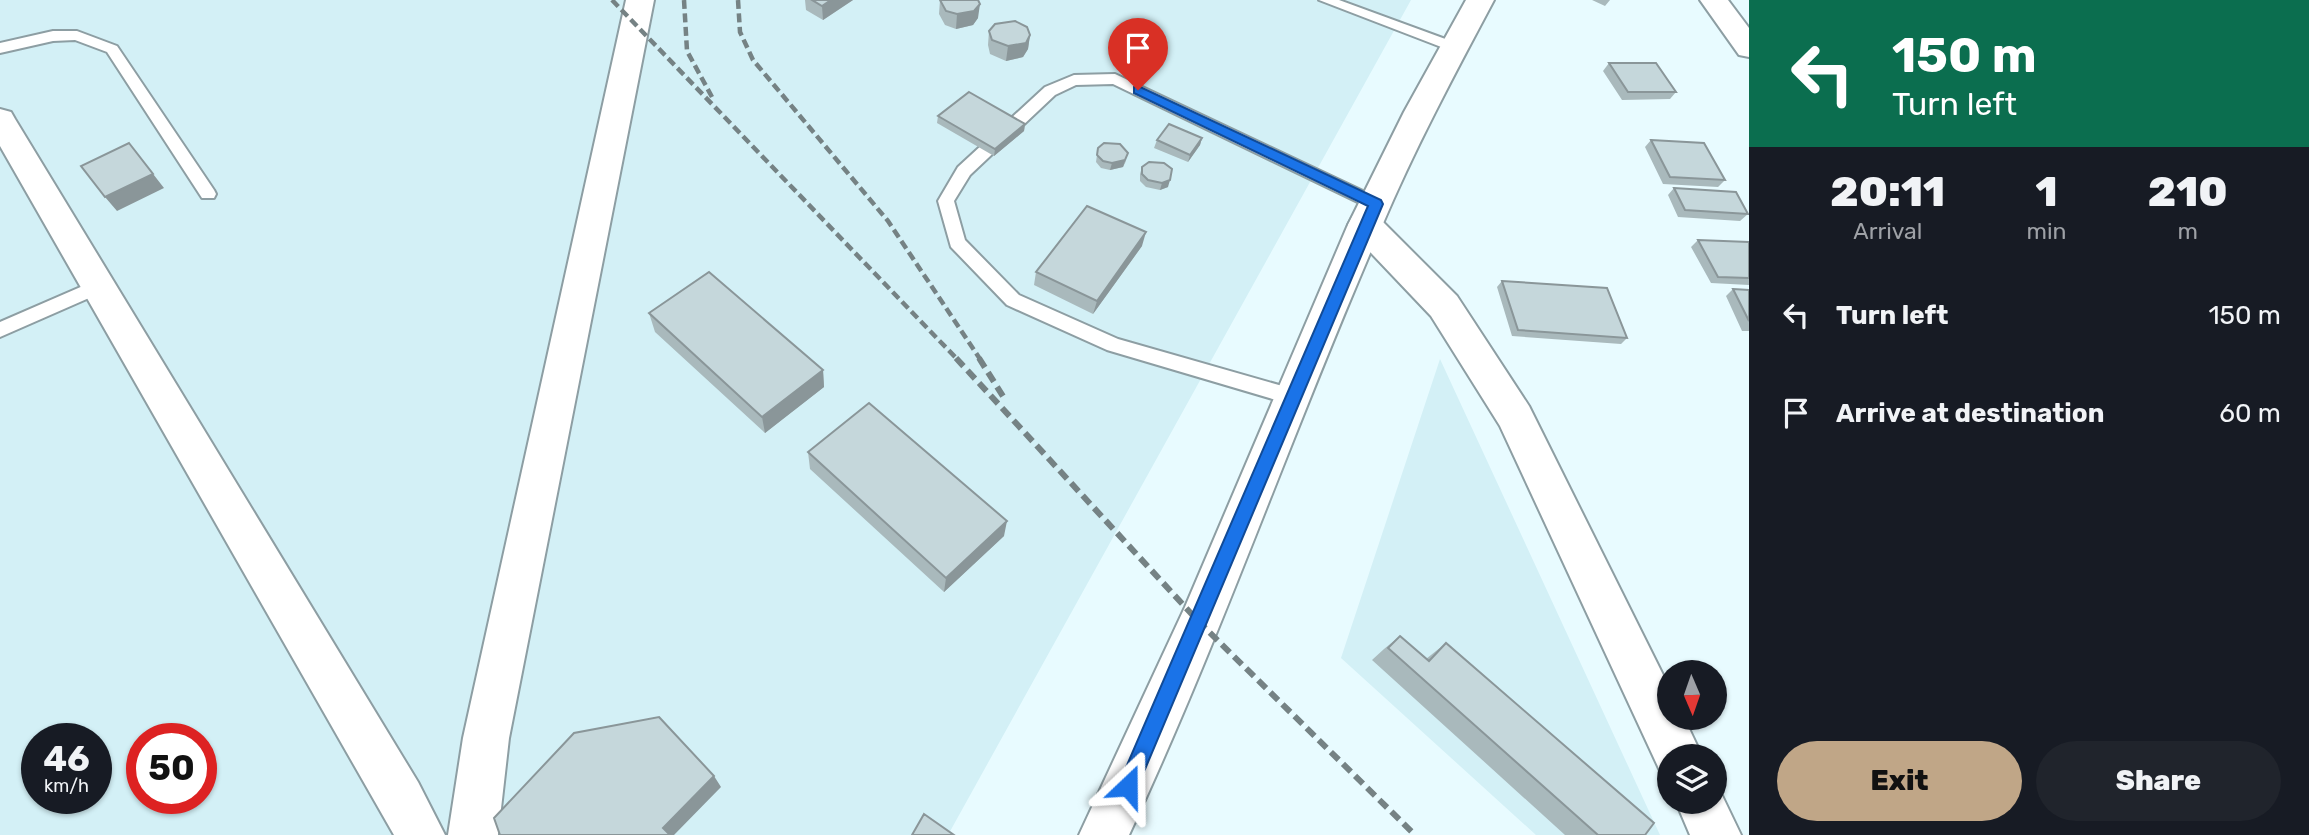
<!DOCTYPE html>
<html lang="en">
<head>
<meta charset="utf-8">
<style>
  :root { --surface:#171b24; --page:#20242c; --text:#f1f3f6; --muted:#9ea1a6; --accent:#c0a687 }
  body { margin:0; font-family:Rubik,sans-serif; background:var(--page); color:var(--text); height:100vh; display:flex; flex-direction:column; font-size:26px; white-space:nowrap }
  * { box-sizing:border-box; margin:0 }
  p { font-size:23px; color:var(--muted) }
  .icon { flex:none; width:38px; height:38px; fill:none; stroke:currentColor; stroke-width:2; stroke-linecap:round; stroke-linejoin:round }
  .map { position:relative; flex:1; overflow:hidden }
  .panel { display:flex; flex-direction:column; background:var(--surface); width:560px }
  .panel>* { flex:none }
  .guide { background:#0b6e4f; color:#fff; overflow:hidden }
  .needle { width:46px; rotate:178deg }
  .buttons { position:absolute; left:1657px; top:660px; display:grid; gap:14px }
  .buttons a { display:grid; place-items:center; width:70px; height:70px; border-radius:50%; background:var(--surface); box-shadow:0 2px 5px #0004; font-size:35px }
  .speed { position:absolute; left:21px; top:723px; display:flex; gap:14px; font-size:35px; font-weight:700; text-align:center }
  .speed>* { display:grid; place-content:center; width:91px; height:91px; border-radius:50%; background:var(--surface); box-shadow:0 2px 5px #0004; line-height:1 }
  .speed small { font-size:18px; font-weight:400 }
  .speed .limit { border:10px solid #d22; background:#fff; color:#111 }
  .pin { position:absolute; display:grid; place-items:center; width:60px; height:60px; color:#fff; margin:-72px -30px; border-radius:50% 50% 50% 0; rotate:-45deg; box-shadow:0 0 7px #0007 }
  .pin .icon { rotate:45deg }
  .me { position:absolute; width:77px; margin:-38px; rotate:23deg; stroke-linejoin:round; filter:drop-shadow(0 0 5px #0008) }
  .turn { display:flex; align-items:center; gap:24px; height:147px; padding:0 28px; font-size:32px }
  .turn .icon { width:91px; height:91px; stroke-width:2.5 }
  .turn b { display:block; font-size:49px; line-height:60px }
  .eta { display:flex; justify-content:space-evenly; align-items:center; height:119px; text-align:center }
  .eta b { font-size:42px; font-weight:800; line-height:49px }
  .cta { display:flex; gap:14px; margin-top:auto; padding:14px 28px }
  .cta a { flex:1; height:80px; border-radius:42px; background:var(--accent); color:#111; font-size:28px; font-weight:800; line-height:80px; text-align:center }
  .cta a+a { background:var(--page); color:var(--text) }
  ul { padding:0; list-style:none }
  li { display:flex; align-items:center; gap:21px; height:98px; padding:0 28px }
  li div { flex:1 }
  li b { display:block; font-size:26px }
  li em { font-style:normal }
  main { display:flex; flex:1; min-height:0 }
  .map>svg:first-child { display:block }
  .built { fill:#d3f0f6; fill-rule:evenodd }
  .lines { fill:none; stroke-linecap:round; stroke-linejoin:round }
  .lane-casing { stroke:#8d9ea3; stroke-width:4 }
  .street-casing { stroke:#8d9ea3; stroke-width:4 }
  .secondary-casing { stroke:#8d9ea3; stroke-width:4 }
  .lane { fill:#fff; fill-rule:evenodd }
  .street { fill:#fff; fill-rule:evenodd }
  .secondary { fill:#fff; fill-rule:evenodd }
  .rail-far1 { stroke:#758284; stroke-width:4.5; stroke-dasharray:9 4.5; stroke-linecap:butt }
  .rail { stroke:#758284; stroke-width:6; stroke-dasharray:11 6; stroke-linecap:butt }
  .wall { fill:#a9b9bc }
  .shaded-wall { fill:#8a9699 }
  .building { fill:#c5d7db; stroke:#8a9699; stroke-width:2 }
  .route { fill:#1a73e8; stroke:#114b97; stroke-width:2 }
</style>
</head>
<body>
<main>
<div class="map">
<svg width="1749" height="835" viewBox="0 0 1749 835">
  <rect width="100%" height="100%" fill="#e8fbff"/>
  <!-- built -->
  <path class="built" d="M0,0H1411L948,835H0ZM37,738H96V798H37ZM142,738H201V798H142Z
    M1440,359L1660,835H1536L1341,658Z"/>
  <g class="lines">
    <defs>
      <path id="lane" d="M1319,0H1339L1459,44L1461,47L1459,50H1449Z
        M53,31H77L117,46L214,190L216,194L214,198H202L107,52L75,40L53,41L0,53V43Z
        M1115,74L1382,200L1384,204L1376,210L1370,208L1113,84L1076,85L1055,95L970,175L954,201L965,240L1019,295L1118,339L1300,391L1302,397L1300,403L1293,405L1107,350L1007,305L951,247L938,201L958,167L1045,87L1074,75Z
        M99,279L105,281L108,286L105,291L0,337V322Z"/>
      <path id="street" d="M626,0H654L509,738L498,835H448L463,738Z
        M1700,0H1728L1749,28V57L1739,55Z
        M0,109L11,112L15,119L418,782L445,835H394L0,146Z
        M1365,213L1377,216L1457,296L1529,406L1670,689V718H1684L1702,756H1670V776L1661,773L1500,426L1431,316L1353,234L1348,225L1353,216Z
        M1715,784L1717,785L1741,835H1690L1676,802H1715Z"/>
      <path id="secondary" d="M1466,0H1494C1454,75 1414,150 1381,228C1293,429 1222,636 1129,835H1079L1185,607L1347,227L1404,112Z"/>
    </defs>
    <!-- lane casing -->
    <use href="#lane" class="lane-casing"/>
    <!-- street casing -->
    <use href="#street" class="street-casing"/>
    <!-- secondary casing -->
    <use href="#secondary" class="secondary-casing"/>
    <!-- lane -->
    <use href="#lane" class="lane"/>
    <!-- street -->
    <use href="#street" class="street"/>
    <!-- secondary -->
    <use href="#secondary" class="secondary"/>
    <!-- rail-far1 -->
    <path class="rail-far1" d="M612,0L957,359
      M684,0L687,51L712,97
      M738,0L740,32L753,60L888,221L980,359"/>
    <!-- rail -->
    <path class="rail" d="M956,358L1199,622L1415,835
      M979,358L1006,401"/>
  </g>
  <!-- wall -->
  <path class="wall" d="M805,0H853L823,20L806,10Z
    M940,0L978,18L973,25L956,29L945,25L939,14Z
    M1592,0H1610L1605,6Z
    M989,31L1030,35L1028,49L1023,57L1006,61L990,54L988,45Z
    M1609,63L1676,92L1670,99L1622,100L1603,71Z
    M938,116L1025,124L1024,131L994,156L937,123Z
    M1202,138L1200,145L1188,162L1154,148L1157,140Z
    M1651,140L1725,180L1718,187L1663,184L1645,147Z
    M1098,148L1126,161L1123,167L1110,170L1101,168L1096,162Z
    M1142,167L1168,187L1160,190L1146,187L1140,181V174Z
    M1674,188L1748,214L1740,221L1678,217L1668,195Z
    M1698,240L1749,242V285L1711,283L1691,247Z
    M1142,246L1093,314L1034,285L1036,272Z
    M1502,281L1627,338L1621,344L1512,336L1497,287Z
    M1733,289L1749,290V331H1742L1726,296Z
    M649,313L823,370L824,387L765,433L655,332Z
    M808,452L1004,536L944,592L810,469Z
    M1400,636L1426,659L1446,643L1645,835H1565L1372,660L1384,649Z"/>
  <!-- shaded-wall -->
  <path class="shaded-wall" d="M831,0H853L823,20L822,6Z
    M980,4L978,18L973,25L956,29L957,14Z
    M1030,35L1028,49L1023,57L1006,61L1008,46Z
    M1025,124L1024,131L994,156L995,149Z
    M1202,138L1200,145L1188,162L1190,155Z
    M129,143L164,188L117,211L105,197Z
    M1128,153L1123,167L1110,170L1112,163Z
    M1170,180L1168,187L1160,190L1162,183Z
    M1146,232L1142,246L1093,314L1097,301Z
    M823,370L824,387L765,433L762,417Z
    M1007,521L1004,536L944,592L946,578Z
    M714,776L721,787L674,835H670L663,828Z"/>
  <!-- building -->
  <path class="building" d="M812,0H831L822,6Z
    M940,0H978L980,4L974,11L957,14L946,11Z
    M1015,21L1027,27L1030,35L1026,43L1008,46L992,40L989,31L995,24Z
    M1609,63H1656L1676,92H1628Z
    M969,92L1025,124L995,149L938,116Z
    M1169,124L1202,138L1190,155L1157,140Z
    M1651,140L1704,143L1725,180L1670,177Z
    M129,143L153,174L105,197L81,166Z
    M1104,143L1120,144L1128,153L1125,160L1112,163L1103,161L1097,155L1098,148Z
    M1149,162L1164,163L1172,169L1170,180L1162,183L1148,180L1142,174V167Z
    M1674,188L1736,192L1748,214L1685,210Z
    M1087,206L1146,232L1097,301L1036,272Z
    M1698,240L1749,242V278L1718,277Z
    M709,272L823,370L762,417L649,313Z
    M1502,281L1607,288L1627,338L1518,330Z
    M1733,289L1749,290V321Z
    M869,403L1007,521L946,578L808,452Z
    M1400,636L1429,661L1446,643L1654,823L1645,835H1598L1388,648Z
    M659,717L714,776L663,828L670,835H500L494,818L574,733Z
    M924,814L954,835H912Z"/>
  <!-- route -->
  <path class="route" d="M1138,86L1381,200L1383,204L1135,793L1128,795L1121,793L1118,786L1368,206L1134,93V87Z"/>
</svg>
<div class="buttons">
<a><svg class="needle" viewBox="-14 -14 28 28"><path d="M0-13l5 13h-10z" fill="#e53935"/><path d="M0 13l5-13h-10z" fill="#9ea1a6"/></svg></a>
<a><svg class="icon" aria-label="layers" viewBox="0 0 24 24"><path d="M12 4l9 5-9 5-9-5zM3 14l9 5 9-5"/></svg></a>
</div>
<div class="speed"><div>46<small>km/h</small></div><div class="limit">50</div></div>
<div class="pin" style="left:1138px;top:90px;background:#d93025"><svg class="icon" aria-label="arrive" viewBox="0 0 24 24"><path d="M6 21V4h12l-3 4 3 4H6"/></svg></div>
<svg class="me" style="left:1128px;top:786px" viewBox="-20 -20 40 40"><path d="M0-17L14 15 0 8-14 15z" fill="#1a73e8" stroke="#fff" stroke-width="4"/></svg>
</div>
<section class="panel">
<div class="guide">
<div class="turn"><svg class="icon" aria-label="left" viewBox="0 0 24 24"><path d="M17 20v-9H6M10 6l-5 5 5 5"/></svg><div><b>150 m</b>Turn left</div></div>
</div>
<div class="eta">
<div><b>20:11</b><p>Arrival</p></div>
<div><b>1</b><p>min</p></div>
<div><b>210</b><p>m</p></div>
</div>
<ul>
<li><svg class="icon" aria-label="left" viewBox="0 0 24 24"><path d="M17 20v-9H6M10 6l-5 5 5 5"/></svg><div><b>Turn left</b></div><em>150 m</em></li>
<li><svg class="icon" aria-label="arrive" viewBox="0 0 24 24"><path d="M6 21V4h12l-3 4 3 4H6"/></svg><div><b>Arrive at destination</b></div><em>60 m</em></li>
</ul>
<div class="cta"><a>Exit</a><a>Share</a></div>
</section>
</main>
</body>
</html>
